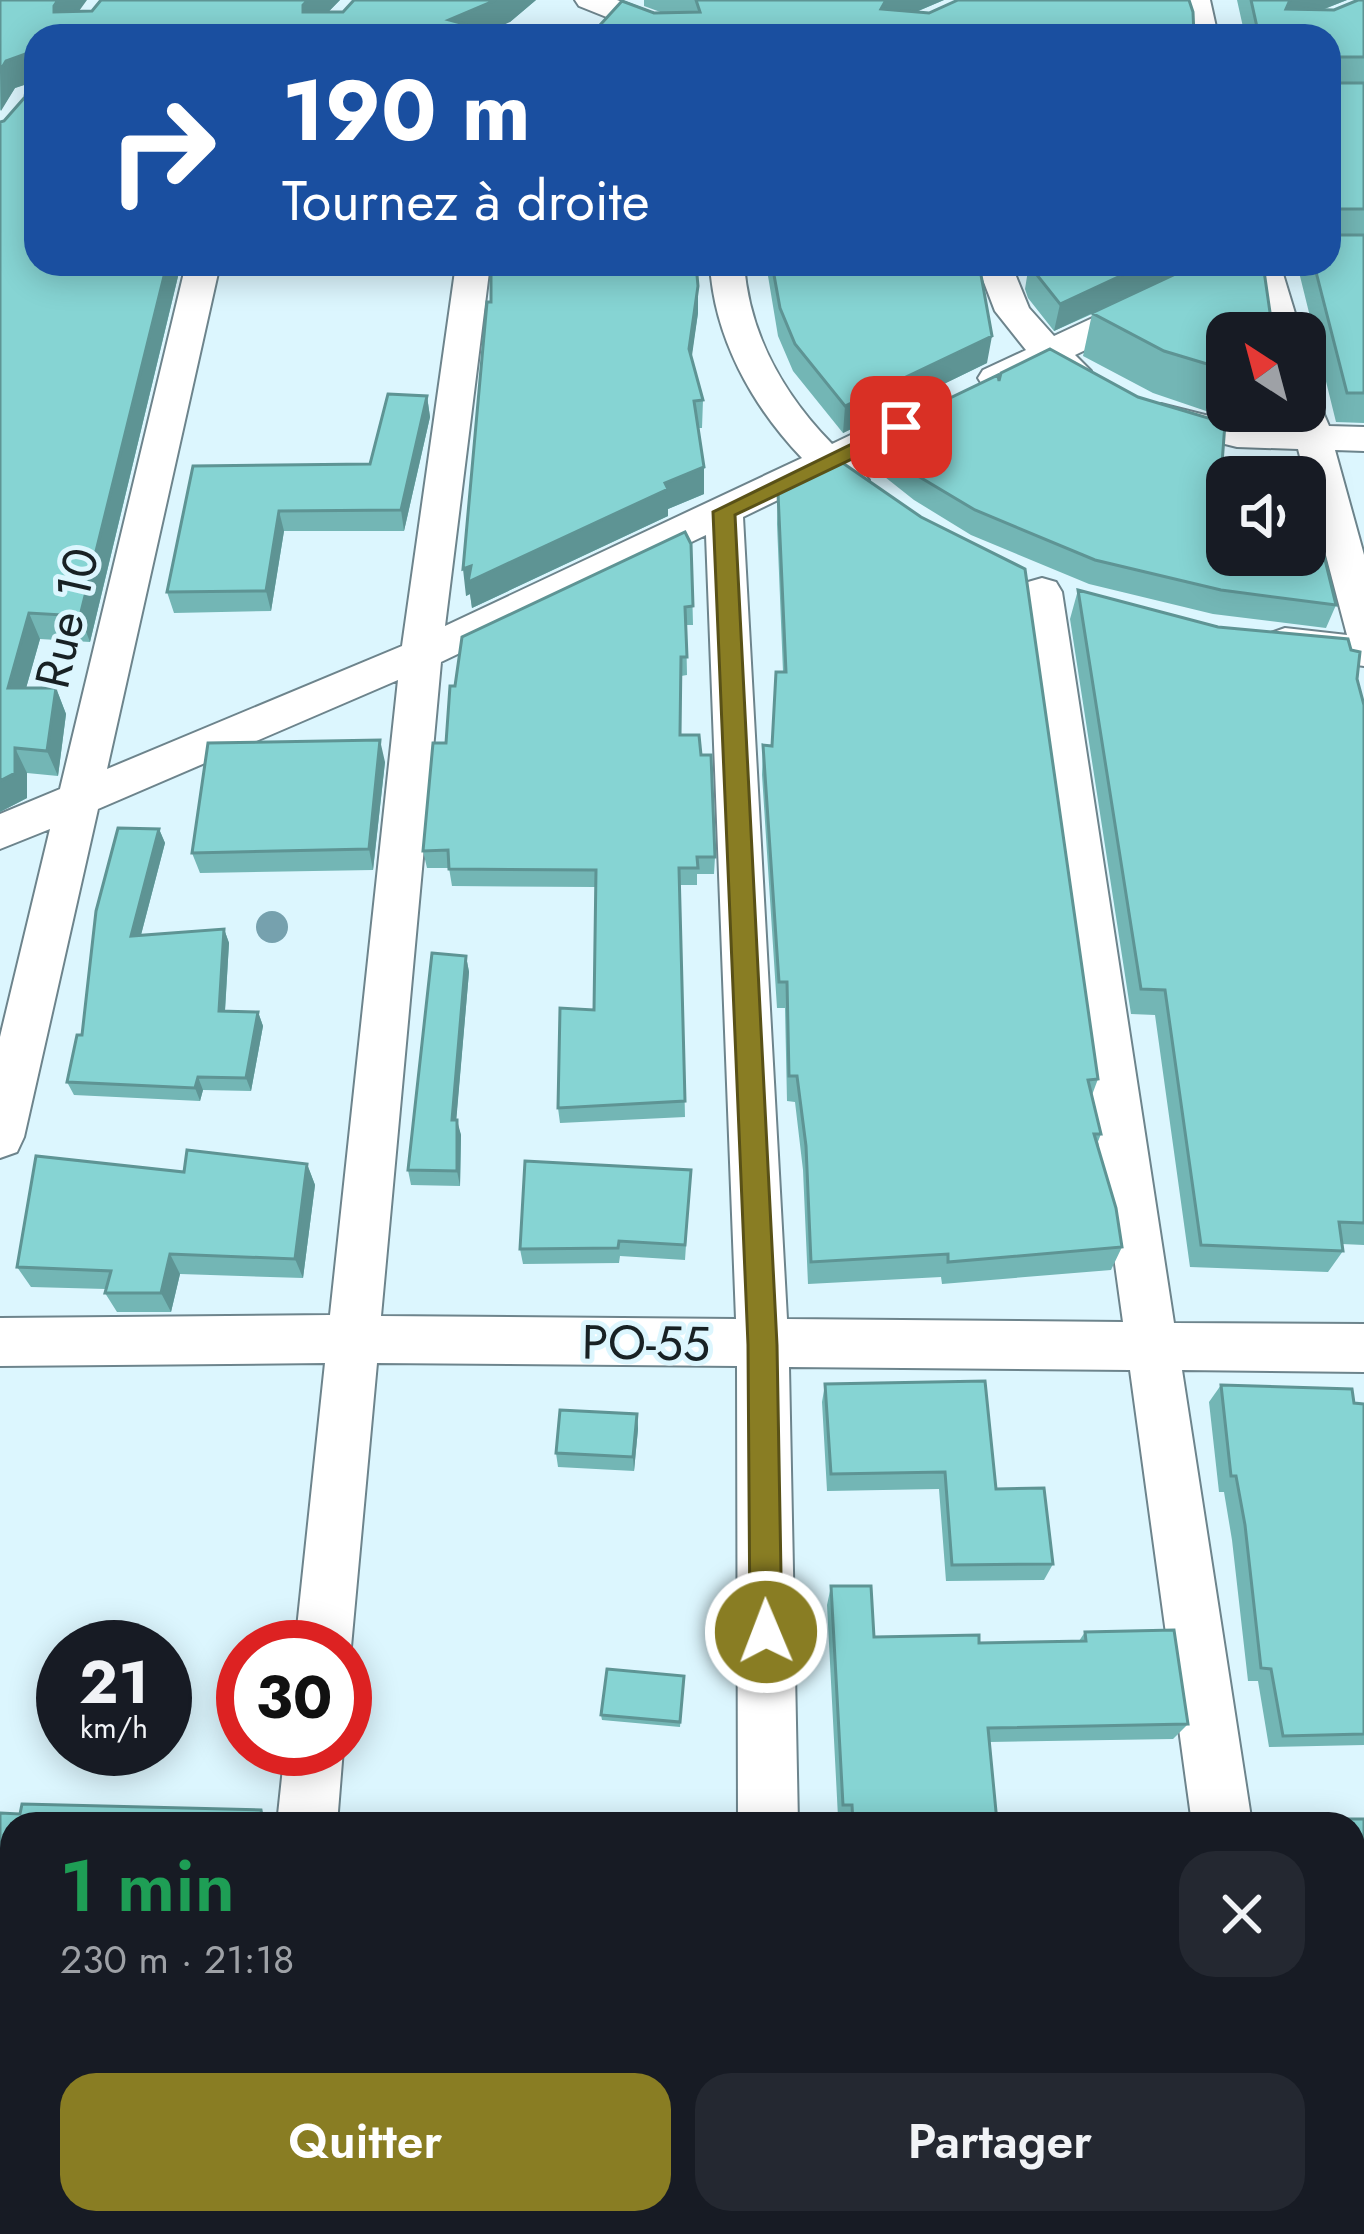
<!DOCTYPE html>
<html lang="fr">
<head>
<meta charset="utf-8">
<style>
  :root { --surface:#171b24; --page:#242831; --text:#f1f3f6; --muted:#9ea1a6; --accent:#897d23 }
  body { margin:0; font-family:Jost,sans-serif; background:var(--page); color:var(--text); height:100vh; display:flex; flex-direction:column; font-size:45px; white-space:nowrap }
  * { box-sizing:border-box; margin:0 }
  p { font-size:39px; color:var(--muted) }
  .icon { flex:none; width:66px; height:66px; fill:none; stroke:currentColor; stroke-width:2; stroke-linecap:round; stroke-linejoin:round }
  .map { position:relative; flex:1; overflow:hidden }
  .sheet { position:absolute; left:0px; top:1812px; width:1365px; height:423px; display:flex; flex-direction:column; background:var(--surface); border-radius:36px 36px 0 0; box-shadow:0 6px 30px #0003 }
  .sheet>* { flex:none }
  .banner { position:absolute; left:24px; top:24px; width:1317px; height:252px; border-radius:36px; box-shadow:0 6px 30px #0003; background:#1a4fa0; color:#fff; overflow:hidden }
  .needle { width:78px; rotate:324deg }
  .fabs { position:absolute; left:1206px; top:312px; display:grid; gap:24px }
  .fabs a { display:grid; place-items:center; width:120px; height:120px; border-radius:24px; background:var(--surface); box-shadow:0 6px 30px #0003; font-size:60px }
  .speed { position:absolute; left:36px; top:1620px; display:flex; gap:24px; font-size:60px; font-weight:700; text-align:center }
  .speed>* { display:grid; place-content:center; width:156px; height:156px; border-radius:50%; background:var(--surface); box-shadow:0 6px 30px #0003; line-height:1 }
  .speed small { font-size:30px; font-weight:400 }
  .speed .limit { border:18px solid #d22; background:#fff; color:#111 }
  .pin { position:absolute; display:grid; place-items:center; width:102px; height:102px; color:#fff; margin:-51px; border-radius:24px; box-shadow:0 6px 18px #0006 }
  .me { position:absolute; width:132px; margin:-66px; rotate:359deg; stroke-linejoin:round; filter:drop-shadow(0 0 9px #0008) }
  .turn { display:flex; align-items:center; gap:42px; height:252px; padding:0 60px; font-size:54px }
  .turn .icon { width:156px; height:156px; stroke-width:2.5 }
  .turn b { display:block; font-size:84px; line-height:102px }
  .round { display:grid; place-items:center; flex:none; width:126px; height:126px; border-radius:36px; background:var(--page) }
  .head { display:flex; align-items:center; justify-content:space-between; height:204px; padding:0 60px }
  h1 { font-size:72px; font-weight:600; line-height:90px; color:#1e9e55 }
  .button { display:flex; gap:24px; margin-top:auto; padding:24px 60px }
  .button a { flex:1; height:138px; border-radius:36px; background:var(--accent); color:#fff; font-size:48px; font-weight:600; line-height:138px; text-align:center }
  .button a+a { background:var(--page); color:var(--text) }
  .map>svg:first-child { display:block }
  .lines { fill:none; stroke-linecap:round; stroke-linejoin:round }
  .street-casing { stroke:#6d848c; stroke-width:4 }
  .street { fill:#fff; fill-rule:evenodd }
  .tree { fill:#76a1ae }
  .wall { fill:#73b6b5 }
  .shaded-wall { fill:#5e9494 }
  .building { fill:#86d4d3; stroke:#5e9494; stroke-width:3 }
  .route { fill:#897d23; stroke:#595117; stroke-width:3 }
  .labels { text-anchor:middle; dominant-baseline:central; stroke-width:10; stroke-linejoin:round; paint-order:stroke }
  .street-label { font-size:48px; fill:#182124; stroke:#dcf6fe }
</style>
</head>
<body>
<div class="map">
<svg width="1364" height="2234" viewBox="0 0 1364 2234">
  <rect width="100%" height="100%" fill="#dcf6fe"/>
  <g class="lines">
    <defs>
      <path id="street" d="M575,0H617L693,29L697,36H654L579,6Z
        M1180,0H1210L1218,36H1188Z
        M186,264H220L107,769L402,646L456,264H490L445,626L802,458C752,406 714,337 710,264H744C749,333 783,394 832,444L911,406H937L942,415L937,424L854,463L869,480L863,489L850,493L823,478L743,517L787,1319L1123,1322L1022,592L1028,582L1042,578L1056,582L1062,592L1174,1323L1364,1324V1372L1182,1370L1252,1824H1192L1130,1370L789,1367L798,1824H738L737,1366L377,1363L351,1647L345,1662V1647H295L325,1363L0,1366V1318L330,1315L398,680L98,809L24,1137L17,1152L0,1158V1037L50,829L0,849V814L60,789ZM706,535L736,1319L381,1316L441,662Z
        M977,264H1011L1029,308L1054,336L1208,264H1280L1301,333H1265L1248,272L1075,355L1091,371L1086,379H1060L1046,368L1009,386H983L978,378L983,370L1026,350L995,311Z
        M1305,402L1320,405L1329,426L1364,427V451L1335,450L1364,555V666L1271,653L1265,643L1271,633L1285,628L1347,635L1298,449L1237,447L1148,425L1143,416L1148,407L1161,404L1237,423L1291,424L1289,414L1305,411Z
        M285,1749H343L337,1824H277Z
        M237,2223H303L302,2234H236Z
        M740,2223H806V2234H740Z
        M1245,2223H1311L1313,2234H1247Z"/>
    </defs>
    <!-- street casing -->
    <use href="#street" class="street-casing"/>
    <!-- street -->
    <use href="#street" class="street"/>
  </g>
  <!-- trees -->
  <circle class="tree" cx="272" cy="927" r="16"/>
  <!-- wall -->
  <path class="wall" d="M0,0L78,11H92L101,0H340L328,12H343L354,0H536L510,22L36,36V264H181L90,642L40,639L26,688H56L66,714L58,776L27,773V798L0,812L4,121L25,97L27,84L15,88L0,111Z
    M644,0H944L916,12L654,13H663L644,6Z
    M1237,0H1347L1322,10H1334L1364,0V423L1336,422L1297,264H1329V36H1245Z
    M766,264H979L987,363L843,433L793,371L778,336Z
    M1029,264H1215L1227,333V411H1268L1266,418L1206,411L1153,393L1083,356L1092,314L1054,331L1028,298L1025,289Z
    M698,286V313L691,358L703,400L702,428H698L704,494L668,509V516L472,608L470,594L466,596L491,302Z
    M999,381L1220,491L1336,605L1326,628L1213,614L1089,584L971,535L914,500L866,462L869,437Z
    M427,396L430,417L404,531H284L271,611L174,613L167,592L193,466L370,464Z
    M778,493L1098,1079L1092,1095L1101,1134L1097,1144L1122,1247L1111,1270L942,1284L941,1277L808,1284L803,1170L795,1102L787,1101L785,1008H777L762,775L763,745L772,746L783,672L777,524Z
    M691,544L693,625H686L687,675L681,676L680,735L701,755L715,857L714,874H697V885H680L685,1117L560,1123L558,1108L594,1010L595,887L452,886L449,868H427L423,851L446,743L455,686Z
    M1078,590L1357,679L1364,705V1245L1342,1244L1343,1251L1328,1272L1190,1267L1155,1015L1131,1014L1070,619Z
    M385,762L373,870L200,873L192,853Z
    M159,829L165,843L141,935L224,929L229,943L225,1012H258L263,1026L251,1091L203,1090L200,1101L74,1095L67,1082L82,1035Z
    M466,956L469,972L456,1120L461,1135L460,1186L411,1185L408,1170Z
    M307,1164L315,1185L303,1278L180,1274L171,1312H117L105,1293L106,1289L31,1287L17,1267L184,1172Z
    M691,1170L685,1260L620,1256L619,1263L523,1264L520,1249Z
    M825,1384L996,1489L1053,1564L1044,1580L946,1581L939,1489L827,1491L822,1402Z
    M1221,1385L1364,1404V1745L1269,1747L1258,1681H1248L1232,1540L1224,1492H1219L1209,1402Z
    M637,1414L638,1429L634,1471L558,1467L556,1453Z
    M831,1586L874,1637L979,1643L1079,1641L1085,1632L1188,1724L1173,1739L989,1742L997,1822L1027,1824H847V1817H838L827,1605Z
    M684,1676L680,1727L602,1720L601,1715Z
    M0,1813L268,1817L278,1824H12V1934H0Z
    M1299,1819H1364V2234H1336L1335,2223H1353V1824H1291Z
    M858,2223H1260L1262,2234H858Z"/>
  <!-- shaded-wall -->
  <path class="shaded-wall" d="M58,0H87L61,36L54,6Z
    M308,0H340L308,33L303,5Z
    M496,0H536L510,22L479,36H451L449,20Z
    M886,0H944L885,25L881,9Z
    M1290,0H1347L1283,25Z
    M31,52L36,81L15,88L1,111L0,71L6,61Z
    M167,264H181L90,642L80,616Z
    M1146,264H1197L1054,331L1060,304Z
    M698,286V313L689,377V349Z
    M992,336L987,363L843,433L845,406Z
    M427,396L430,417L404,531L401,510Z
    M704,467V494L668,509V516L472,608L470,594L466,596L463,569Z
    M279,511L284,531L271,611L266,591Z
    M29,613L40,639L19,713L8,688Z
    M56,688L66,714L58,776L47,751Z
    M380,740L385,762L373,870L369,849Z
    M15,748L27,773V798L0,812V781Z
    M159,829L165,843L137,950L131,936Z
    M224,929L229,943L224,1025L219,1011Z
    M466,956L469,972L455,1135L452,1120Z
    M258,1012L263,1026L251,1091L246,1078Z
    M198,1077L203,1090L200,1101L195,1088Z
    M457,1120L461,1135L460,1186L457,1171Z
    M307,1164L315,1185L303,1278L295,1259Z
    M170,1254L180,1274L171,1312L161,1293Z
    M637,1414L638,1429L634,1471L633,1457Z"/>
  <!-- building -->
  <path class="building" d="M0,0H58L54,6V12L92,11L101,0H308L303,5V12H343L354,0H496L449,20L472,26L460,36H36V264H167L80,616L29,613L8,688H56L47,751L15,748V773L0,781V122L4,121L25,97L31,52L6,61L0,71Z
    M696,0H886L881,9L929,13L958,0H1189L1193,12L1194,36H1088L1090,26L1082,36H590L622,1L654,13L700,12Z
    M1251,0H1290L1286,9L1334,10L1358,0H1364V57H1335V83H1364V209H1336V235H1364V393H1347L1314,264H1329V36H1259Z
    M491,264H696L698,286L689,349L703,400L694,401L704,467L665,483L668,489L468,582L471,566L463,569L487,302H491Z
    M772,264H979L992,336L845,406L795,344L780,308Z
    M1031,264H1146L1060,304L1033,270Z
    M1197,264H1215L1216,273L1234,264H1263L1273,333H1227V370L1164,351L1092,313Z
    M1050,349L1138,397L1225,423L1220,491L1227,492V555H1305V502H1311L1336,605L1221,590L1095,560L975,510L918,476L869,437L998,375L999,381L1001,373Z
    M388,394L427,396L401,510L279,511L266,591L167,592L193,466L370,464Z
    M837,459L921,517L1025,569L1098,1079L1088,1080L1101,1134H1094L1116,1208L1122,1247L948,1262V1254L811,1262L806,1146L797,1076H789L787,982H779L763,745L772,746L776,672H786L778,493Z
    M685,532L691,544L693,606L685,607L687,657H681L680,735H699L701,755H711L715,857H697L698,868H679L685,1101L558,1108L560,1008L594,1010L596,870L449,869L448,850L423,851L433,743H446L450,686H455L462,637Z
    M1078,590L1218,627L1348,639L1351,650L1360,652L1357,679L1364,705V1223L1339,1222L1343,1251L1201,1245L1165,990L1141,989Z
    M380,740L369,849L192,853L208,743Z
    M118,828L159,829L131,936L224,929L219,1011L258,1012L246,1078L198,1077L195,1088L67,1082L77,1035H82L96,911Z
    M432,953L466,956L452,1120H457V1171L408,1170Z
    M187,1150L307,1164L295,1259L170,1254L161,1293H105L111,1271L17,1267L36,1156L184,1172Z
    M525,1161L691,1170L685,1245L619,1241L618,1248L520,1249Z
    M985,1381L996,1489L1044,1488L1053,1564L952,1565L945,1472L831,1474L825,1384Z
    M1221,1385L1352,1389L1354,1403L1364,1404V1734L1283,1736L1271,1669L1261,1668L1245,1525L1236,1476H1231Z
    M560,1410L637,1414L633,1457L556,1453Z
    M831,1586H871L874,1637L979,1635V1643L1086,1641L1085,1632L1174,1630L1188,1724L988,1728L997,1822H1027V1824H853L852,1805H843Z
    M607,1669L684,1676L680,1722L601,1715Z
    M22,1804L261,1810L262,1816L271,1818L270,1824H12V1927H0V1813L20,1814Z
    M1299,1819H1364V2234H1354L1353,2223V1824H1300Z
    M864,2223H1260L1262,2234H865Z"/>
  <!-- route -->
  <path class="route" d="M901,420L911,427L908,432L735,515L777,1345L782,1632L777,1644L766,1648L755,1644L750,1632L748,1345L713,512Z"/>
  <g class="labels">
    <!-- street labels -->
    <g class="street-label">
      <text transform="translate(67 618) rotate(-77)">Rue 10</text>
      <text transform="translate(646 1343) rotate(1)">PO-55</text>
    </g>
  </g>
</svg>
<div class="fabs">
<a><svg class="needle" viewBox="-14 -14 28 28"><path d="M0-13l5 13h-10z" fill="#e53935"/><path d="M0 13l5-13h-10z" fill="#9ea1a6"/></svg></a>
<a><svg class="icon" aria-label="sound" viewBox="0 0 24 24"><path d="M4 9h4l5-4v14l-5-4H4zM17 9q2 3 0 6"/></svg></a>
</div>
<div class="speed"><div>21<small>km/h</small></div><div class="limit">30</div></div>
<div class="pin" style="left:901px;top:427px;background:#d93025"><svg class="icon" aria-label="arrive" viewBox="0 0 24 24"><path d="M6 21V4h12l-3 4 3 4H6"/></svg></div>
<svg class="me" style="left:766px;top:1632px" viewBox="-20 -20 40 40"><circle r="17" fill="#897d23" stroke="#fff" stroke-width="3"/><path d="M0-11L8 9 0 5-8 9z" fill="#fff"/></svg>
<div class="banner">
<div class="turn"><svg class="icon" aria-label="right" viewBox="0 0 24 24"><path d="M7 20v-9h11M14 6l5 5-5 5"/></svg><div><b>190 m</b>Tournez à droite</div></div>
</div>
<section class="sheet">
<div class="head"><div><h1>1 min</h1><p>230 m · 21:18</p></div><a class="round"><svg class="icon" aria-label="close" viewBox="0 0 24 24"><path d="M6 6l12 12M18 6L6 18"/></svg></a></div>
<div class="button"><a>Quitter</a><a>Partager</a></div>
</section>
</div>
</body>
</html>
